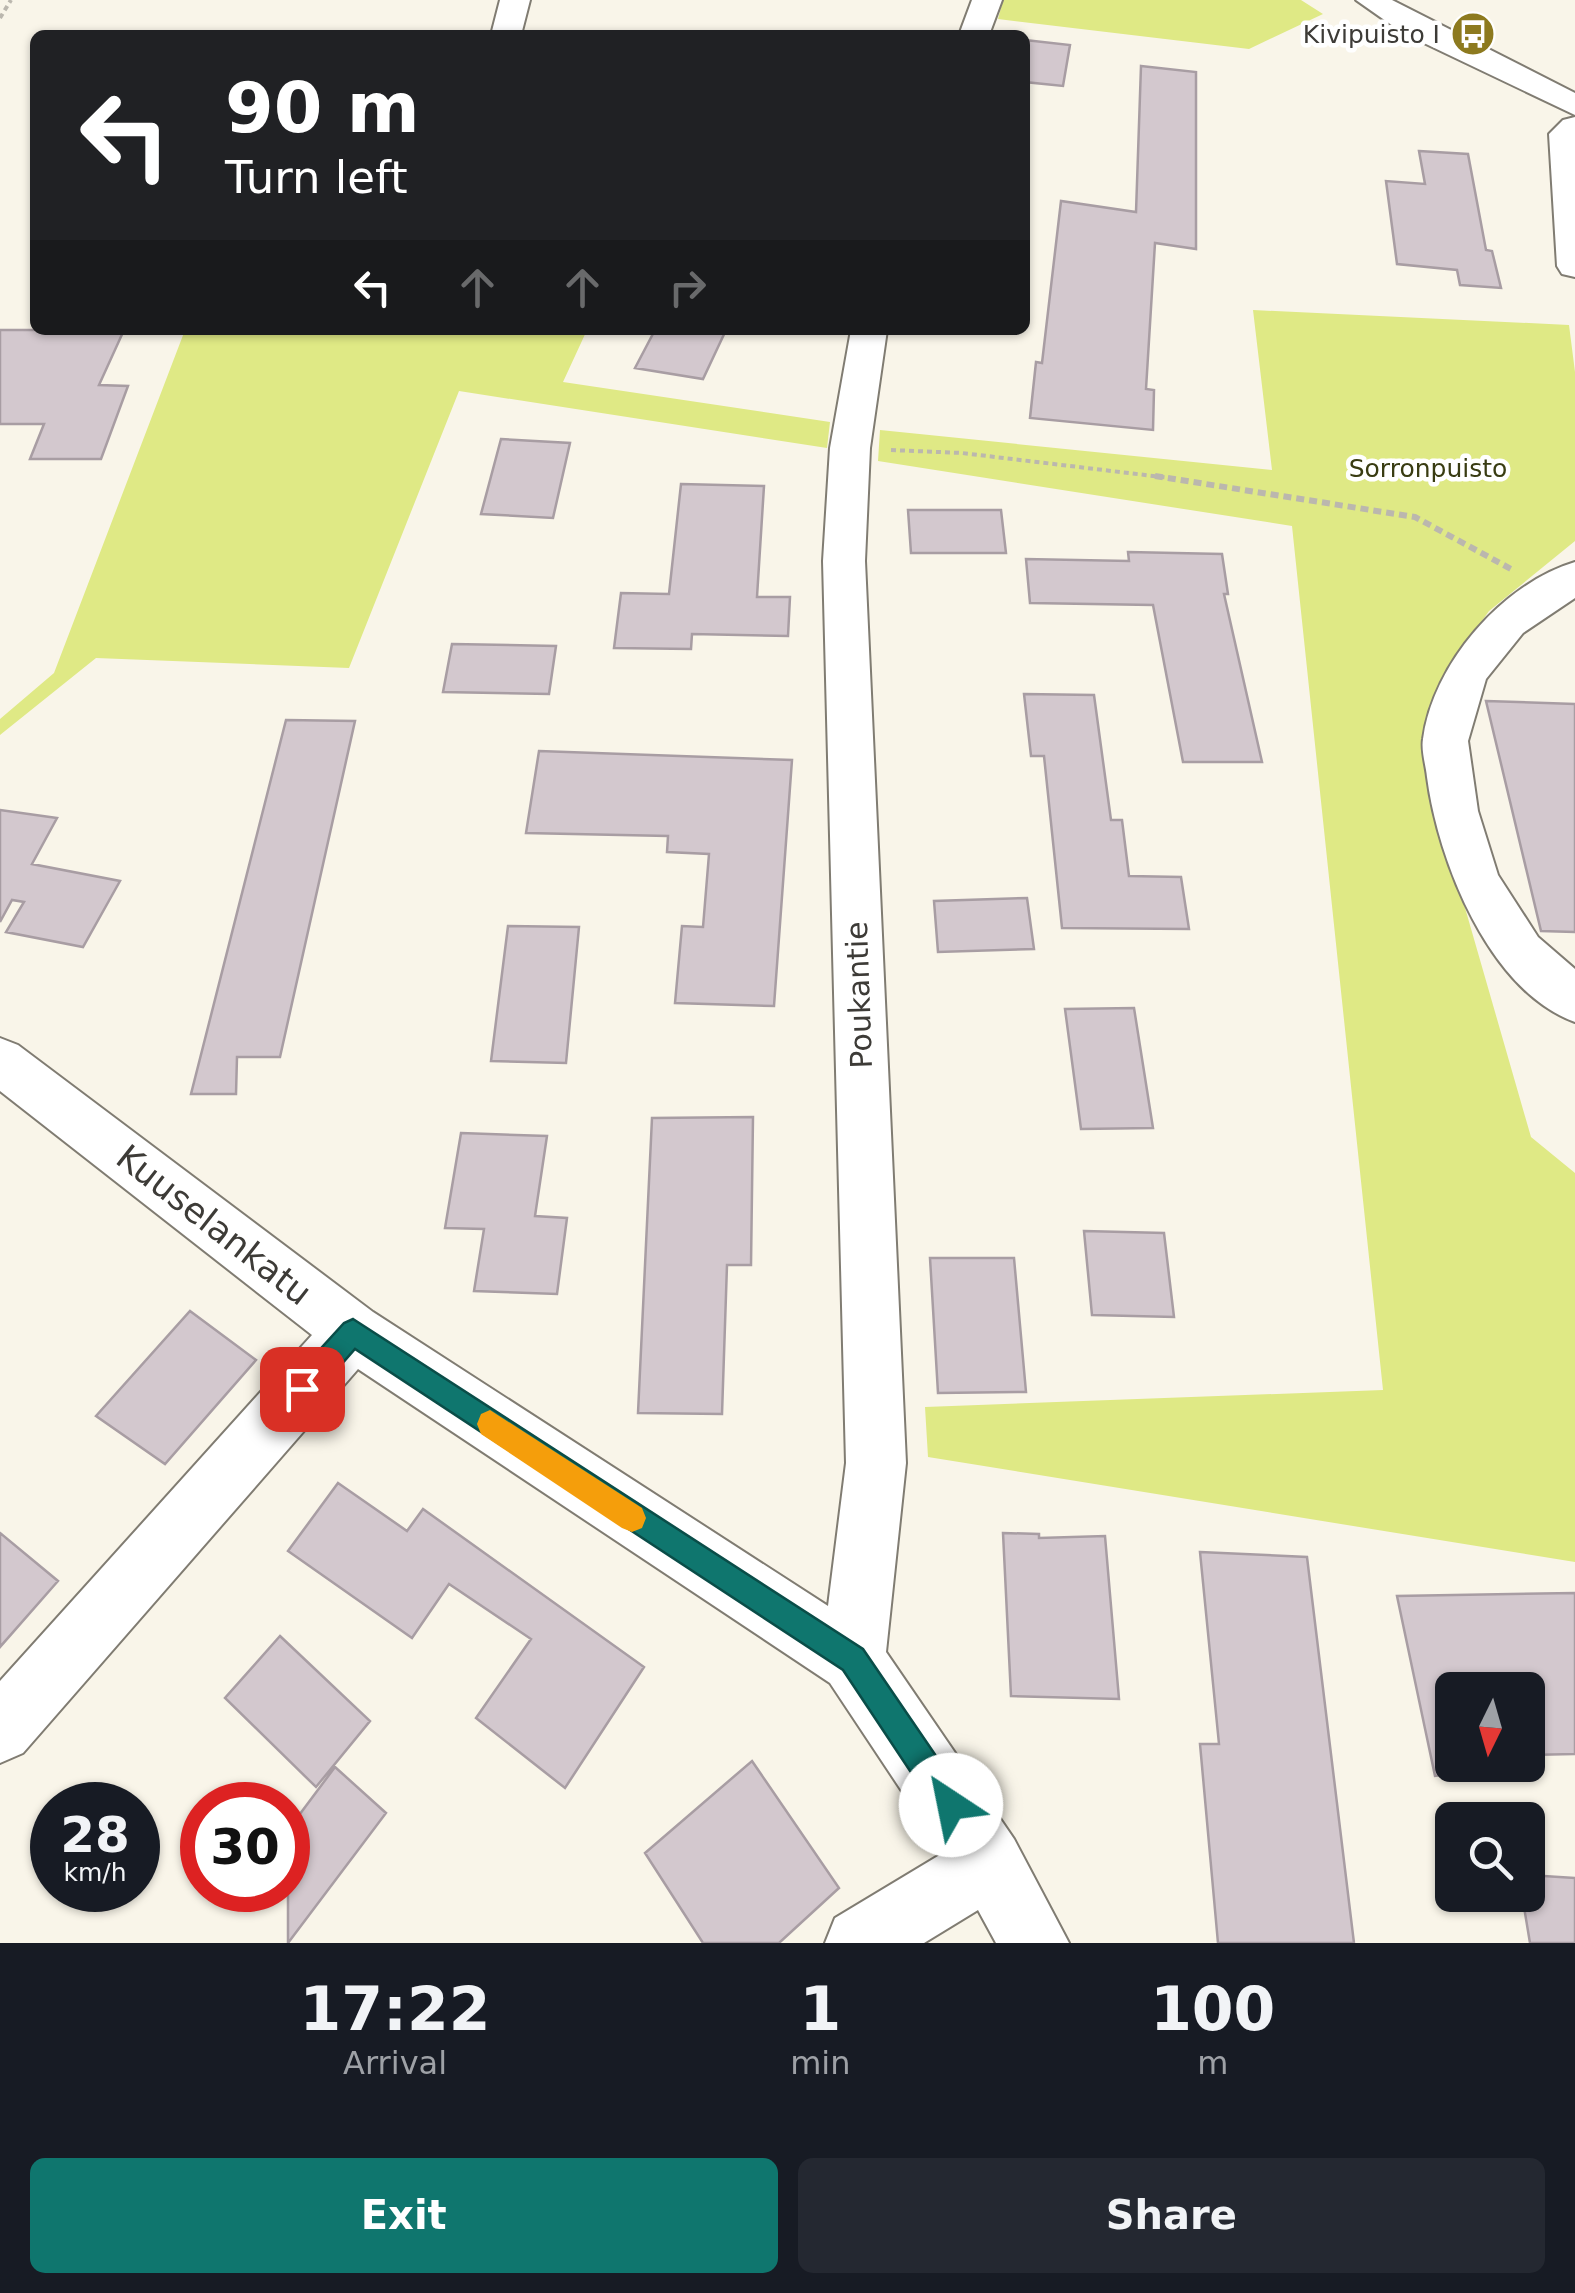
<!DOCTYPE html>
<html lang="en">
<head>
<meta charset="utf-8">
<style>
  :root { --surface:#171b24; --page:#242831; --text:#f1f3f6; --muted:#9ea1a6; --accent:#0f766e }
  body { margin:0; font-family:"DejaVu Sans",sans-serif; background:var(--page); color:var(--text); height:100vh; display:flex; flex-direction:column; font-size:38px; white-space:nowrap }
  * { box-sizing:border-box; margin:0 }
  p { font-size:32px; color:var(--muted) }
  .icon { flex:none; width:55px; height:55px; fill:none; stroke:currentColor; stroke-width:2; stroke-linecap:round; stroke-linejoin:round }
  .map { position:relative; height:1943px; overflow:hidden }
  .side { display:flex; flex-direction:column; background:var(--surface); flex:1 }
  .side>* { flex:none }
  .top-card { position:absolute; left:30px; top:30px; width:1000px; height:305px; border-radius:15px; box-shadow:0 2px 8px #0004; background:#202124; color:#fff; overflow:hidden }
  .needle { width:65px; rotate:185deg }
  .fabs { position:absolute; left:1435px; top:1672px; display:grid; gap:20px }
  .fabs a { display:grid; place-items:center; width:110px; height:110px; border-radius:15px; background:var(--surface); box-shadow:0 2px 8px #0004; font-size:50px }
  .speed { position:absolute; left:30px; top:1782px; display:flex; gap:20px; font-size:50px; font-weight:700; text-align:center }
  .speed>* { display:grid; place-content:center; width:130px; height:130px; border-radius:50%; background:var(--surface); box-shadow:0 2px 8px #0004; line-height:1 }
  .speed small { font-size:25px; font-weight:400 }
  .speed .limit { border:15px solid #d22; background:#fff; color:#111 }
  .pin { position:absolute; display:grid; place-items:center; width:85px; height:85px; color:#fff; margin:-42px; border-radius:20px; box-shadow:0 5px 15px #0006 }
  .me { position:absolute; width:110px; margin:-55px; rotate:326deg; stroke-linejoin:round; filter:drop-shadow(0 0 8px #0008) }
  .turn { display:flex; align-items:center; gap:35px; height:210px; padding:0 30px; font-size:45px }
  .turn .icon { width:130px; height:130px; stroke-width:2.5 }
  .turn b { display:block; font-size:70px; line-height:85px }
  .lanes { display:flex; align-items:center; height:95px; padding:0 30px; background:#0003; justify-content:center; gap:50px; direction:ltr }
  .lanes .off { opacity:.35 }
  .eta { display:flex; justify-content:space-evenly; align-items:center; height:170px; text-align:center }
  .eta b { font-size:60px; font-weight:700; line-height:70px }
  .cta { display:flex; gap:20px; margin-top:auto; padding:20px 30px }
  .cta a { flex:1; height:115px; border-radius:15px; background:var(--accent); color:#fff; font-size:40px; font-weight:700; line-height:115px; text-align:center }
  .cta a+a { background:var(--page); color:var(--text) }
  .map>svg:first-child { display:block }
  .green { fill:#dfe985 }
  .building { fill:#d3c8ce; stroke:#a89da3; stroke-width:2.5 }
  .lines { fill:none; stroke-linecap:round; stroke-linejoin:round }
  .minor-casing { stroke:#807c72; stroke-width:4 }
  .path-far1 { stroke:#bbb7ae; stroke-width:4; stroke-dasharray:5 4; stroke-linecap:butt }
  .path { stroke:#bbb7ae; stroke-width:6; stroke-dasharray:8 5; stroke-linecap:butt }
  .minor { fill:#fff; fill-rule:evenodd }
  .route { fill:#0f766e; stroke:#0a4d48; stroke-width:2.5 }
  .slow { fill:#f59e0b }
  .labels { text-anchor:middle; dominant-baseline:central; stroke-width:9; stroke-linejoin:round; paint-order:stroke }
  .far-poi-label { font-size:25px; fill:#3d3b37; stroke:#fff; text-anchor:end }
  .far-park-label { font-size:25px; fill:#393c12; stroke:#fff }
  .street-label { font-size:30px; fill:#3d3b37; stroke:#fff }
  .near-street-label { font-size:35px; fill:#3d3b37; stroke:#fff }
</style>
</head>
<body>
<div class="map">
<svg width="1575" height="1943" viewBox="0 0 1575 1943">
  <rect width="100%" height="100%" fill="#f9f5e9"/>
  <!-- green -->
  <path class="green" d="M1003,0H1301L1323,14L1249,49L998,19Z
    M1253,310L1569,325L1575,372V541L1489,611L1449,667L1429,743L1438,814L1531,1137L1575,1173V1562L928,1457L925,1407L1383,1390L1292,526L878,461L880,430L1272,470Z
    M185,330H587L563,382L830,422L827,448L459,391L349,668L96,658L0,735V719L54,673Z"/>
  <!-- building -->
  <path class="building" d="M1025,40L1070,45L1063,86L1025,82Z
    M1141,66L1196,72V249L1155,243L1146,389L1154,390L1153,430L1030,418L1036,362L1042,363L1061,201L1136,212Z
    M1419,151L1468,154L1486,250L1492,251L1501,288L1460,285L1457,270L1397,264L1386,181L1425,184Z
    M0,330H124L99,385L128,386L101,459H30L44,424H0Z
    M655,330H726L703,379L635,368Z
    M501,439L570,443L553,518L481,514Z
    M681,484L764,486L757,597H790L788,636L692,634L691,649L614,648L621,593L669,594Z
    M908,510H1001L1006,553H911Z
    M1128,552L1222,554L1228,594H1224L1262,762H1183L1153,605L1030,603L1026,559L1129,561Z
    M452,644L556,646L549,694L443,692Z
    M1024,694L1094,695L1111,820H1122L1129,876L1181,877L1189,929L1062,928L1044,756H1031Z
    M1486,701L1575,704V932L1541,931Z
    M286,720L355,721L280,1057H237L236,1094H191Z
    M539,751L792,760L774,1006L675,1003L682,926L703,927L709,854L667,852L668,836L526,833Z
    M0,810L57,818L32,864L120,881L83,947L6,932L24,902L12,900L0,922Z
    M1027,898L1034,949L938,952L934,901Z
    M508,926L579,927L566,1063L491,1061Z
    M1134,1008L1153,1128L1081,1129L1065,1009Z
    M753,1117L751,1265H727L722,1414L638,1413L652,1118Z
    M461,1133L547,1136L535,1216L567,1218L557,1294L474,1291L484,1229L445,1228Z
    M1084,1231L1164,1233L1174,1317L1092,1315Z
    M930,1258H1014L1026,1392L938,1393Z
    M190,1311L256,1360L165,1464L96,1416Z
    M338,1483L407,1531L423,1509L644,1667L565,1788L476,1718L531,1639L449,1584L412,1638L288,1551Z
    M0,1533L58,1581L0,1647Z
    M1003,1533L1039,1534V1538L1105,1536L1119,1699L1011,1696Z
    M1200,1552L1307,1557L1354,1943H1218L1200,1744H1219Z
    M1575,1593V1754L1528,1755V1690H1452V1774L1435,1776L1397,1596Z
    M280,1636L370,1721L316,1787L225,1698Z
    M752,1761L839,1888L779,1943H703L645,1853Z
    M335,1767L386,1813L288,1943V1830Z
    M1528,1875L1575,1878V1943H1530L1522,1895H1528Z"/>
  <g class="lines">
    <defs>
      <path id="minor" d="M500,0H530L521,35H491Z
        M972,0H1002L989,35H959Z
        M1356,0H1392L1575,93V115L1403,33Z
        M1575,117V277L1562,274L1557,266L1549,134L1563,120Z
        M851,330H887L870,448L865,561L906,1463L886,1652L1014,1839L1069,1943H996L978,1910L924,1943H825L835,1918L943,1853L830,1683L358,1369L23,1753L0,1763V1681L312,1335L0,1091V1038L18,1045L373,1312L828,1606L846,1463L823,561L830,448Z
        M1575,562V598L1523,633L1486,679L1468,741L1478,811L1498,875L1538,937L1575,969V1022C1489,991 1438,861 1427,777C1426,766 1421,751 1423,739C1433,664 1502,584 1575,562Z"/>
    </defs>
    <!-- minor casing -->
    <use href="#minor" class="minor-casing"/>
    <!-- path-far1 -->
    <path class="path-far1" d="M0,18L11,0
      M891,450L962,453L1170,478"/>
    <!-- path -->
    <path class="path" d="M1155,476L1415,517L1511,569"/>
    <!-- minor -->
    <use href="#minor" class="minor"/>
  </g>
  <!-- route -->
  <path class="route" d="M353,1319L863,1649L962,1794L966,1805L962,1816L951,1820L940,1816L843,1670L355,1349L312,1398L302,1402L293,1398L289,1389L293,1379L344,1323Z"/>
  <!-- slow -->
  <path class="slow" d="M490,1410L642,1508L646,1518L642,1528L632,1532L622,1528L481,1434L477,1424L481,1414Z"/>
  <!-- icons -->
  <defs>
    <symbol id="bus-disc" viewBox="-11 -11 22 22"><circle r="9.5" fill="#8d7a1f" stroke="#fff"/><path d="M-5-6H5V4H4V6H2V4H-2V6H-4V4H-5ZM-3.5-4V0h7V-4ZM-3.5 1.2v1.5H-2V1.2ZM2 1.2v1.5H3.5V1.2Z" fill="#fff"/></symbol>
  </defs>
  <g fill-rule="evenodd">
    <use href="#bus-disc" x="1448" y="9" width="50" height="50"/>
  </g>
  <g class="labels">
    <!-- far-poi labels -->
    <g class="far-poi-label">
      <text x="1440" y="34">Kivipuisto I</text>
    </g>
    <!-- far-park labels -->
    <g class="far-park-label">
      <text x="1428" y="468">Sorronpuisto</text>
    </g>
    <!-- street labels -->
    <g class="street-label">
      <text transform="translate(859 995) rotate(-92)">Poukantie</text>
    </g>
    <!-- near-street labels -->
    <g class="near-street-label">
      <text transform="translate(214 1225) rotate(38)">Kuuselankatu</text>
    </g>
  </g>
</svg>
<div class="fabs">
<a><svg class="needle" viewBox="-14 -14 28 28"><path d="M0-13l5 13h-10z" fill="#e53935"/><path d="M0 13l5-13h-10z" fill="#9ea1a6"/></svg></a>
<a><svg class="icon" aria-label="search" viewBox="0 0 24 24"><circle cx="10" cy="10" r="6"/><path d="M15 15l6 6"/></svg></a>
</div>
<div class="speed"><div>28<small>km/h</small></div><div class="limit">30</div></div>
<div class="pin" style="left:302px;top:1389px;background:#d93025"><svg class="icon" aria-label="arrive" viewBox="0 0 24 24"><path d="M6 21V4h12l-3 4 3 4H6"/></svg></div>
<svg class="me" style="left:951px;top:1805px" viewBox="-20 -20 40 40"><circle r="19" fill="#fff"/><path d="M0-13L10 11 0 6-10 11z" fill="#0f766e"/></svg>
<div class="top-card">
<div class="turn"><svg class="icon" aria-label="left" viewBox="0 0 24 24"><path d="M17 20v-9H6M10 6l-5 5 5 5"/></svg><div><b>90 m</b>Turn left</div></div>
<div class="lanes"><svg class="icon" aria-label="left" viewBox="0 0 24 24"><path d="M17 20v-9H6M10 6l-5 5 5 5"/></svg><svg class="icon off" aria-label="ahead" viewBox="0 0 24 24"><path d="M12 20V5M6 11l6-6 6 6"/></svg><svg class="icon off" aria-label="ahead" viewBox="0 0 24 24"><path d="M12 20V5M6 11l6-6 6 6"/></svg><svg class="icon off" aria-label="right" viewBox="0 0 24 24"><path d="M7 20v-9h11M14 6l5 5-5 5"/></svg></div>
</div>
</div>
<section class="side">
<div class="eta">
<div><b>17:22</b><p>Arrival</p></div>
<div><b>1</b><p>min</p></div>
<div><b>100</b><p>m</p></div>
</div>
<div class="cta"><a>Exit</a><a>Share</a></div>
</section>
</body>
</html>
